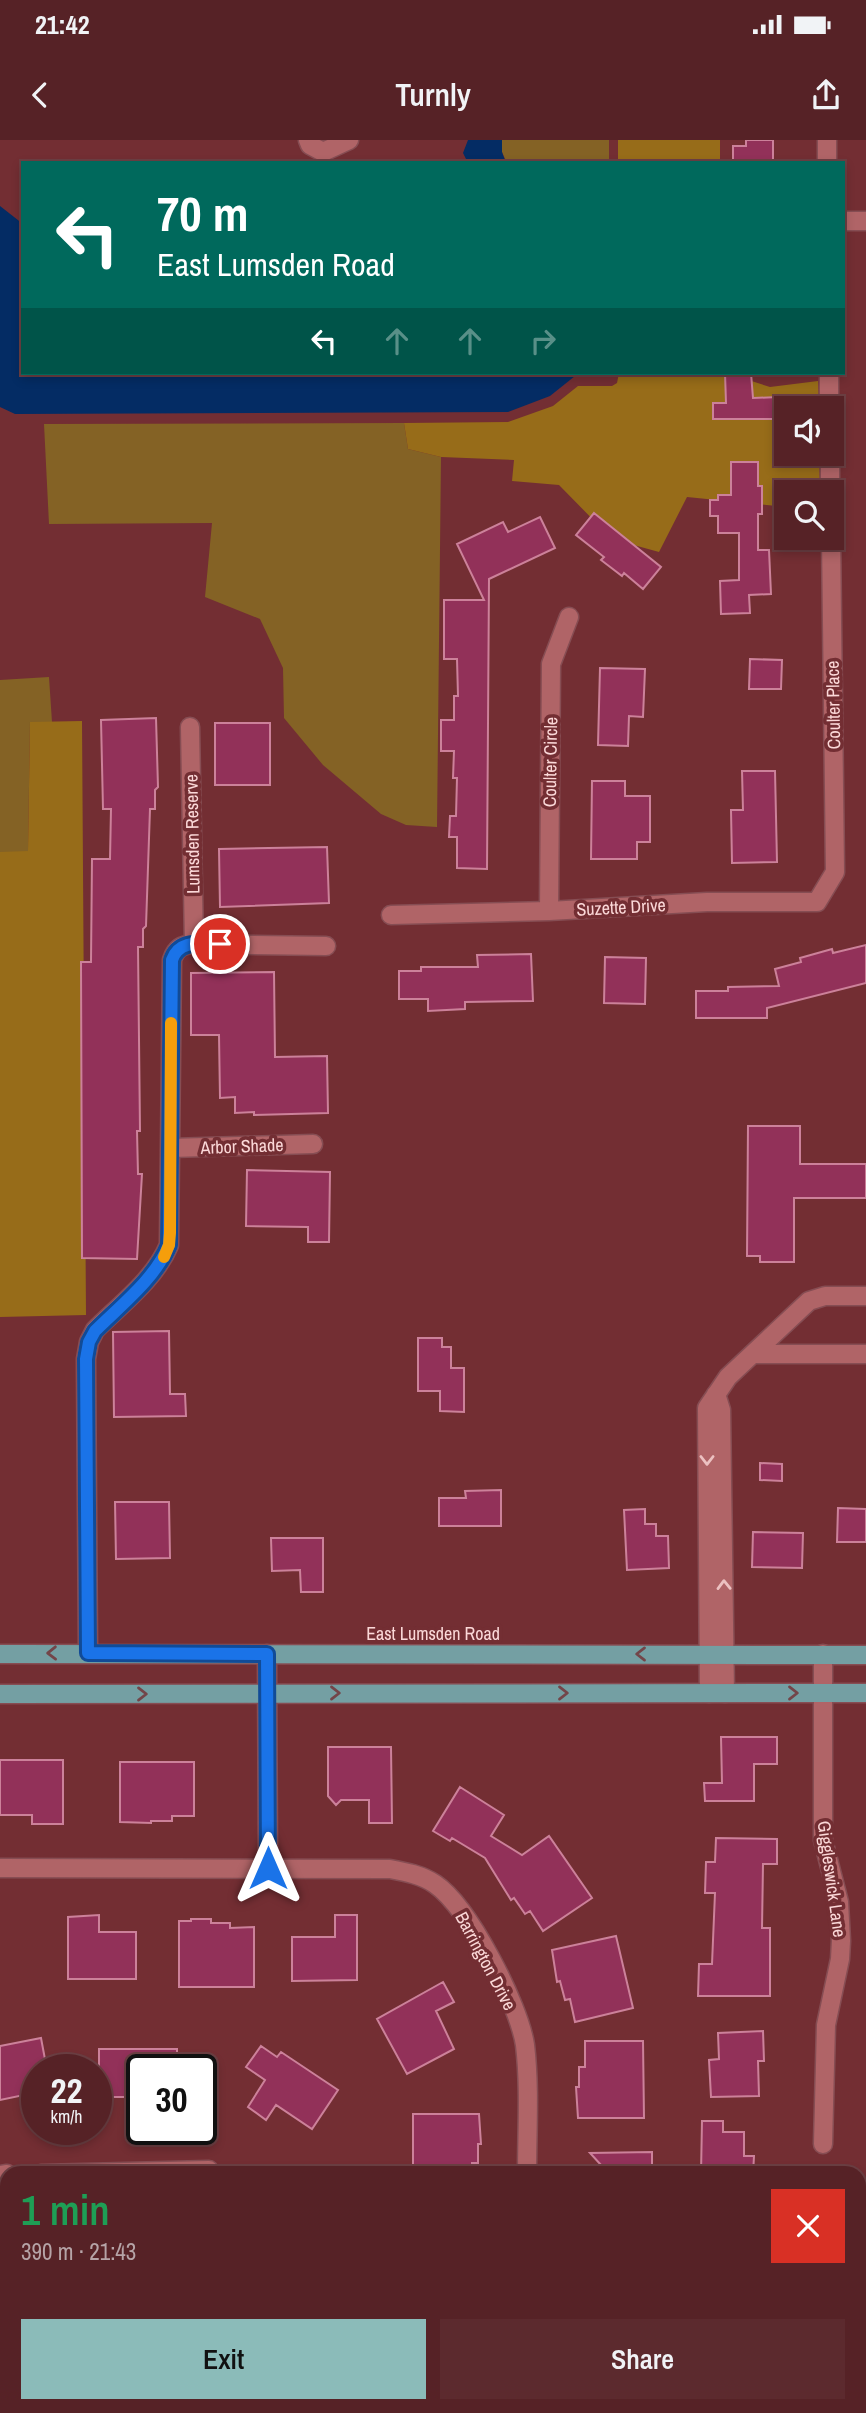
<!DOCTYPE html>
<html lang="en">
<head>
<meta charset="utf-8">
<style>
  :root { --surface:#562226; --page:#5c2a2e; --text:#f1f3f6; --muted:#b6a4a7; --line:#6c3f43; --accent:#8bbbb9 }
  body { margin:0; font-family:"Archivo Narrow",sans-serif; background:var(--page); color:var(--text); height:100vh; display:flex; flex-direction:column; font-size:26px; white-space:nowrap }
  * { box-sizing:border-box; margin:0 }
  p { font-size:23px; color:var(--muted) }
  .icon { flex:none; width:38px; height:38px; fill:none; stroke:currentColor; stroke-width:2; stroke-linecap:round; stroke-linejoin:round }
  .map { position:relative; flex:1; overflow:hidden }
  .panel { position:absolute; left:0px; top:2026px; width:866px; height:247px; display:flex; flex-direction:column; background:var(--surface); border-radius:21px 21px 0 0; box-shadow:0 4px 10px #0003,0 0 0 2px var(--line) }
  .panel>* { flex:none }
  .top-card { position:absolute; left:21px; top:21px; width:824px; height:214px; border-radius:0px; box-shadow:0 4px 10px #0003,0 0 0 2px var(--line); background:#00695c; color:#fff; overflow:hidden }
  .fabs { position:absolute; left:774px; top:256px; display:grid; gap:14px }
  .fabs a { display:grid; place-items:center; width:70px; height:70px; border-radius:0px; background:var(--surface); box-shadow:0 4px 10px #0003,0 0 0 2px var(--line); font-size:35px }
  .speed { position:absolute; left:21px; top:1914px; display:flex; gap:14px; font-size:35px; font-weight:700; text-align:center }
  .speed>* { display:grid; place-content:center; width:91px; height:91px; border-radius:50%; background:var(--surface); box-shadow:0 4px 10px #0003,0 0 0 2px var(--line); line-height:1 }
  .speed small { font-size:18px; font-weight:400 }
  .speed .limit { border:4px solid #111; border-radius:10px; background:#fff; color:#111 }
  .pin { position:absolute; display:grid; place-items:center; width:60px; height:60px; color:#fff; margin:-30px; border:4px solid #fff; border-radius:50%; box-shadow:0 2px 7px #0007 }
  .me { position:absolute; width:77px; margin:-38px; rotate:0deg; stroke-linejoin:round; filter:drop-shadow(0 0 5px #0008) }
  .turn { display:flex; align-items:center; gap:24px; height:147px; padding:0 21px; font-size:32px }
  .turn .icon { width:91px; height:91px; stroke-width:2.5 }
  .turn b { display:block; font-size:49px; line-height:60px }
  .lanes { display:flex; align-items:center; height:66px; padding:0 21px; background:#0003; justify-content:center; gap:35px; direction:ltr }
  .lanes .off { opacity:.35 }
  .round { display:grid; place-items:center; flex:none; width:74px; height:74px; border-radius:0px; background:var(--page) }
  .headline { display:flex; align-items:center; justify-content:space-between; height:119px; padding:0 21px }
  h1 { font-size:42px; font-weight:600; line-height:52px; color:#1e9e55 }
  .cta { display:flex; gap:14px; margin-top:auto; padding:14px 21px }
  .cta a { flex:1; height:80px; border-radius:0px; background:var(--accent); color:#111; font-size:28px; font-weight:600; line-height:80px; text-align:center }
  .cta a+a { background:var(--page); color:var(--text) }
  .status { display:flex; justify-content:space-between; align-items:center; height:49px; padding:0 35px; background:var(--surface); direction:ltr }
  .status svg { height:19px; fill:currentColor }
  header { display:flex; justify-content:space-between; align-items:center; height:91px; padding:0 21px; background:var(--surface); font-size:32px; font-weight:600 }
  .map>svg:first-child { display:block }
  .green { fill:#846225 }
  .forest { fill:#976c19 }
  .water { fill:#042c64 }
  .building { fill:#923159; stroke:#cc819a; stroke-width:2 }
  .lines { fill:none; stroke-linecap:round; stroke-linejoin:round }
  .minor-casing { stroke:#864d53; stroke-width:21 }
  .major-casing { stroke:#864d53; stroke-width:21 }
  .minor { stroke:#b06467; stroke-width:18 }
  .major { stroke:#749fa3; stroke-width:18 }
  .oneway { stroke:#ecc1c1 }
  .oneway2 { stroke:#734549 }
  .route-casing { stroke:#114b97; stroke-width:18 }
  .route { stroke:#1a73e8; stroke-width:12 }
  .slow { stroke:#f59e0b; stroke-width:12 }
  .labels { text-anchor:middle; dominant-baseline:central; stroke-width:7; stroke-linejoin:round; paint-order:stroke }
  .street-label { font-size:18px; fill:#fbd8d8; stroke:#732e33 }
</style>
</head>
<body>
<div class="status"><b>21:42</b><svg viewBox="0 0 49 12"><path d="M0 12V9h3v3zM5 12V6h3v6zM10 12V3h3v9zM15 12V0h3v12zM26 1h20v11H26zM47 4h2v5h-2z"/></svg></div>
<header><svg class="icon" aria-label="back" viewBox="0 0 24 24"><path d="M15 5l-7 7 7 7"/></svg>Turnly<svg class="icon" aria-label="share" viewBox="0 0 24 24"><path d="M12 15V3M7 8l5-5 5 5M5 13v7h14v-7"/></svg></header>
<div class="map">
<svg width="866" height="2273" viewBox="0 0 866 2273">
  <rect width="100%" height="100%" fill="#732e33"/>
  <!-- green -->
  <path class="green" d="M502,0H609V23H507L502,12Z
    M404,283L408,309L441,317L437,687L406,685L381,674L323,625L284,578L283,528L260,479L205,457L212,383L49,384L44,284Z
    M49,537L52,582H30L28,712H0V540Z"/>
  <!-- forest -->
  <path class="forest" d="M618,0H720V23H618Z
    M619,233H741L742,238L770,247L818,241L819,268H786V313H819L820,352H786V367L687,357L659,412L612,399L559,345L512,341L514,320L441,317L408,309L404,283L508,282L553,266L578,246H612L617,243Z
    M82,581L86,1175L0,1177V712L28,711L30,582Z"/>
  <!-- water -->
  <path class="water" d="M468,0H502V12L506,23H468L463,13Z
    M0,66L23,84V233H575V236L550,256L508,272L15,274L0,267Z"/>
  <!-- building -->
  <path class="building" d="M746,0H773V23H733V6H746Z
    M725,233H751L753,258L778,257V279H713V263H726Z
    M731,322H758V346H762V374H758V410H769L771,454L749,455L750,473L721,474L720,441L739,440V393H718V376H710V360H718V355H731Z
    M594,373L661,427L643,449L624,433L622,436L601,420L604,417L576,395Z
    M540,377L555,408L489,439L487,729L457,728V697H449L450,676H456L457,638H453L454,611H441V580H454V556H458L457,519H444V460H484L457,404L503,382L508,392Z
    M750,519L782,520L781,549H749Z
    M600,528L645,529L643,577L629,576L628,606L598,605Z
    M156,578L158,647L155,650V669H150L146,786L143,789V807H138L140,991H137L138,1034H142L137,1119L82,1118L81,822H91L92,719H110L111,669H103L101,580Z
    M215,583H270V645H215Z
    M742,631H775L777,722L732,723L731,670H743Z
    M592,641H625V656H650V702H637V719H591Z
    M327,707L329,763L220,767L219,709Z
    M866,805V843L767,868V878H696V851H728V847L779,846L775,829L801,822L800,818L832,809L833,813Z
    M531,814L533,861L465,862V869L428,871V859H399V831H421V827H478L477,815Z
    M605,817L646,818L645,864L604,863Z
    M274,832L275,917L327,916L328,973L254,975V972L235,973V957L220,958L219,895H191V833Z
    M748,986H800V1024H866V1058H794V1122H760V1116H747Z
    M247,1030L330,1032L329,1102H308V1087L246,1086Z
    M169,1191L170,1254H185L186,1276L114,1277L113,1192Z
    M418,1198H442V1207H451V1228H464V1272L440,1271V1251H418Z
    M760,1323L782,1324V1341L760,1340Z
    M501,1350V1386H439V1358H466L465,1351Z
    M115,1362H169L170,1418L116,1419Z
    M838,1368L866,1369V1402H837Z
    M645,1369V1384H656V1396H668L669,1428L627,1430L624,1370Z
    M753,1392L803,1393L802,1428L752,1427Z
    M271,1398H323V1452H301L300,1430L272,1431Z
    M721,1597H777V1624H754V1661H705L704,1643H722Z
    M328,1607H391L392,1683H369V1660H341L336,1665L328,1656Z
    M0,1620H63V1684H32V1675H0Z
    M120,1622H194V1676H172V1681H151V1683L120,1682Z
    M460,1647L504,1675L491,1696L522,1715L549,1696L592,1758L543,1791L530,1771L525,1774L514,1758L511,1760L485,1718L452,1698L450,1701L433,1691Z
    M716,1698L777,1699V1724H763L762,1788H770V1856H698L699,1824H712L715,1753H705L706,1722H715Z
    M99,1775V1792H136V1839H68V1777Z
    M335,1775H357V1840L292,1841V1797H335Z
    M191,1779H211V1783H230V1788L254,1787V1847H179V1781H191Z
    M616,1796L633,1868L575,1882L570,1859L565,1860L560,1841L557,1842L552,1810Z
    M443,1842L454,1862L436,1871L454,1909L407,1934L377,1879Z
    M763,1891L764,1921H758L759,1956L711,1957L709,1920L719,1919L718,1893Z
    M41,1898L47,1930H37V1948L33,1949V1952L24,1953V1955L0,1960V1906Z
    M585,1901H643L644,1978H578L576,1947H579V1927H585Z
    M261,1906L277,1917L281,1912L338,1950L312,1989L276,1965L266,1980L248,1967L265,1940L246,1927Z
    M99,1909H177V1930H142V1953H135V1957H99Z
    M413,1974H479L481,2004H478V2023H472V2034H413Z
    M702,1981H723V1992H744V2016H754L753,2034H701Z
    M652,2012V2034H601V2025L590,2013Z"/>
  <g class="lines">
    <defs>
      <path id="minor" d="M308,0L310,5L323,12L349,0
        M827,0V23
        M844,81H866
        M829,233V268
        M830,313V352
        M549,771L551,524L569,477
        M391,775L549,771L707,762H817L835,732L831,397
        M194,804L326,806
        M171,1008L313,1004
        M753,1214H866
        M716,1254L721,1270L725,1553
        M88,1513L86,1219L89,1202L95,1190C121,1164 155,1139 169,1105L172,820C176,808 181,805 194,804L190,587
        M267,1514L268,1728
        M709,1553L707,1268L728,1237L809,1161L825,1156H866
        M0,1728L390,1729C406,1732 422,1735 435,1744C469,1767 519,1865 525,1905C530,1947 527,1991 527,2034
        M823,2004L826,1885L840,1819L841,1801L839,1762L823,1700V1514
        M41,2034L209,2030
        M0,2035L7,2034
        M513,2273L516,2266"/>
      <path id="major" d="M0,1514L866,1515
        M0,1554L866,1553"/>
    </defs>
    <!-- minor casing -->
    <use href="#minor" class="minor-casing"/>
    <!-- major casing -->
    <use href="#major" class="major-casing"/>
    <!-- minor -->
    <use href="#minor" class="minor"/>
    <!-- major -->
    <use href="#major" class="major"/>
  </g>
  <!-- one-way arrows -->
  <defs><path id="oneway-chevron" d="M-2-3.5L2.5 0L-2 3.5" fill="none" stroke-width="1.6" stroke-linecap="round" stroke-linejoin="round" transform="scale(1.75)"/></defs>
  <g class="oneway">
    <use href="#oneway-chevron" transform="translate(707 1320) rotate(90)"/>
    <use href="#oneway-chevron" transform="translate(724 1445) rotate(-91)"/>
  </g>
  <g class="oneway2">
    <use href="#oneway-chevron" transform="translate(52 1513) rotate(179)"/>
    <use href="#oneway-chevron" transform="translate(641 1514) rotate(180)"/>
    <use href="#oneway-chevron" transform="translate(335 1553)"/>
    <use href="#oneway-chevron" transform="translate(563 1553)"/>
    <use href="#oneway-chevron" transform="translate(793 1553)"/>
    <use href="#oneway-chevron" transform="translate(142 1554)"/>
  </g>
  <g class="lines">
    <defs>
      <path id="route" d="M220,804C201,804 179,799 172,820L169,1105C155,1139 121,1165 95,1191L89,1202L86,1219L88,1513L267,1514L268,1728"/>
    </defs>
    <!-- route casing -->
    <use href="#route" class="route-casing"/>
    <!-- route -->
    <use href="#route" class="route"/>
    <!-- slow -->
    <path class="slow" d="M164,1117L169,1105L170,1093L171,883"/>
  </g>
  <g class="labels">
    <!-- street labels -->
    <g class="street-label">
      <text transform="translate(833 565) rotate(-91)">Coulter Place</text>
      <text transform="translate(550 622) rotate(-89)">Coulter Circle</text>
      <text transform="translate(192 694) rotate(-91)">Lumsden Reserve</text>
      <text transform="translate(621 767) rotate(-3)">Suzette Drive</text>
      <text transform="translate(242 1006) rotate(-2)">Arbor Shade</text>
      <text x="433" y="1493">East Lumsden Road</text>
      <text transform="translate(832 1739) rotate(82)">Giggleswick Lane</text>
      <text transform="translate(486 1821) rotate(62)">Barrington Drive</text>
    </g>
  </g>
</svg>
<div class="fabs">
<a><svg class="icon" aria-label="sound" viewBox="0 0 24 24"><path d="M4 9h4l5-4v14l-5-4H4zM17 9q2 3 0 6"/></svg></a>
<a><svg class="icon" aria-label="search" viewBox="0 0 24 24"><circle cx="10" cy="10" r="6"/><path d="M15 15l6 6"/></svg></a>
</div>
<div class="speed"><div>22<small>km/h</small></div><div class="limit">30</div></div>
<div class="pin" style="left:220px;top:804px;background:#d93025"><svg class="icon" aria-label="arrive" viewBox="0 0 24 24"><path d="M6 21V4h12l-3 4 3 4H6"/></svg></div>
<svg class="me" style="left:268px;top:1728px" viewBox="-20 -20 40 40"><path d="M0-17L14 15 0 8-14 15z" fill="#1a73e8" stroke="#fff" stroke-width="4"/></svg>
<div class="top-card">
<div class="turn"><svg class="icon" aria-label="left" viewBox="0 0 24 24"><path d="M17 20v-9H6M10 6l-5 5 5 5"/></svg><div><b>70 m</b>East Lumsden Road</div></div>
<div class="lanes"><svg class="icon" aria-label="left" viewBox="0 0 24 24"><path d="M17 20v-9H6M10 6l-5 5 5 5"/></svg><svg class="icon off" aria-label="ahead" viewBox="0 0 24 24"><path d="M12 20V5M6 11l6-6 6 6"/></svg><svg class="icon off" aria-label="ahead" viewBox="0 0 24 24"><path d="M12 20V5M6 11l6-6 6 6"/></svg><svg class="icon off" aria-label="right" viewBox="0 0 24 24"><path d="M7 20v-9h11M14 6l5 5-5 5"/></svg></div>
</div>
<section class="panel">
<div class="headline"><div><h1>1 min</h1><p>390 m · 21:43</p></div><a class="round" style="background:#d93025;color:#fff"><svg class="icon" aria-label="close" viewBox="0 0 24 24"><path d="M6 6l12 12M18 6L6 18"/></svg></a></div>
<div class="cta"><a>Exit</a><a>Share</a></div>
</section>
</div>
</body>
</html>
